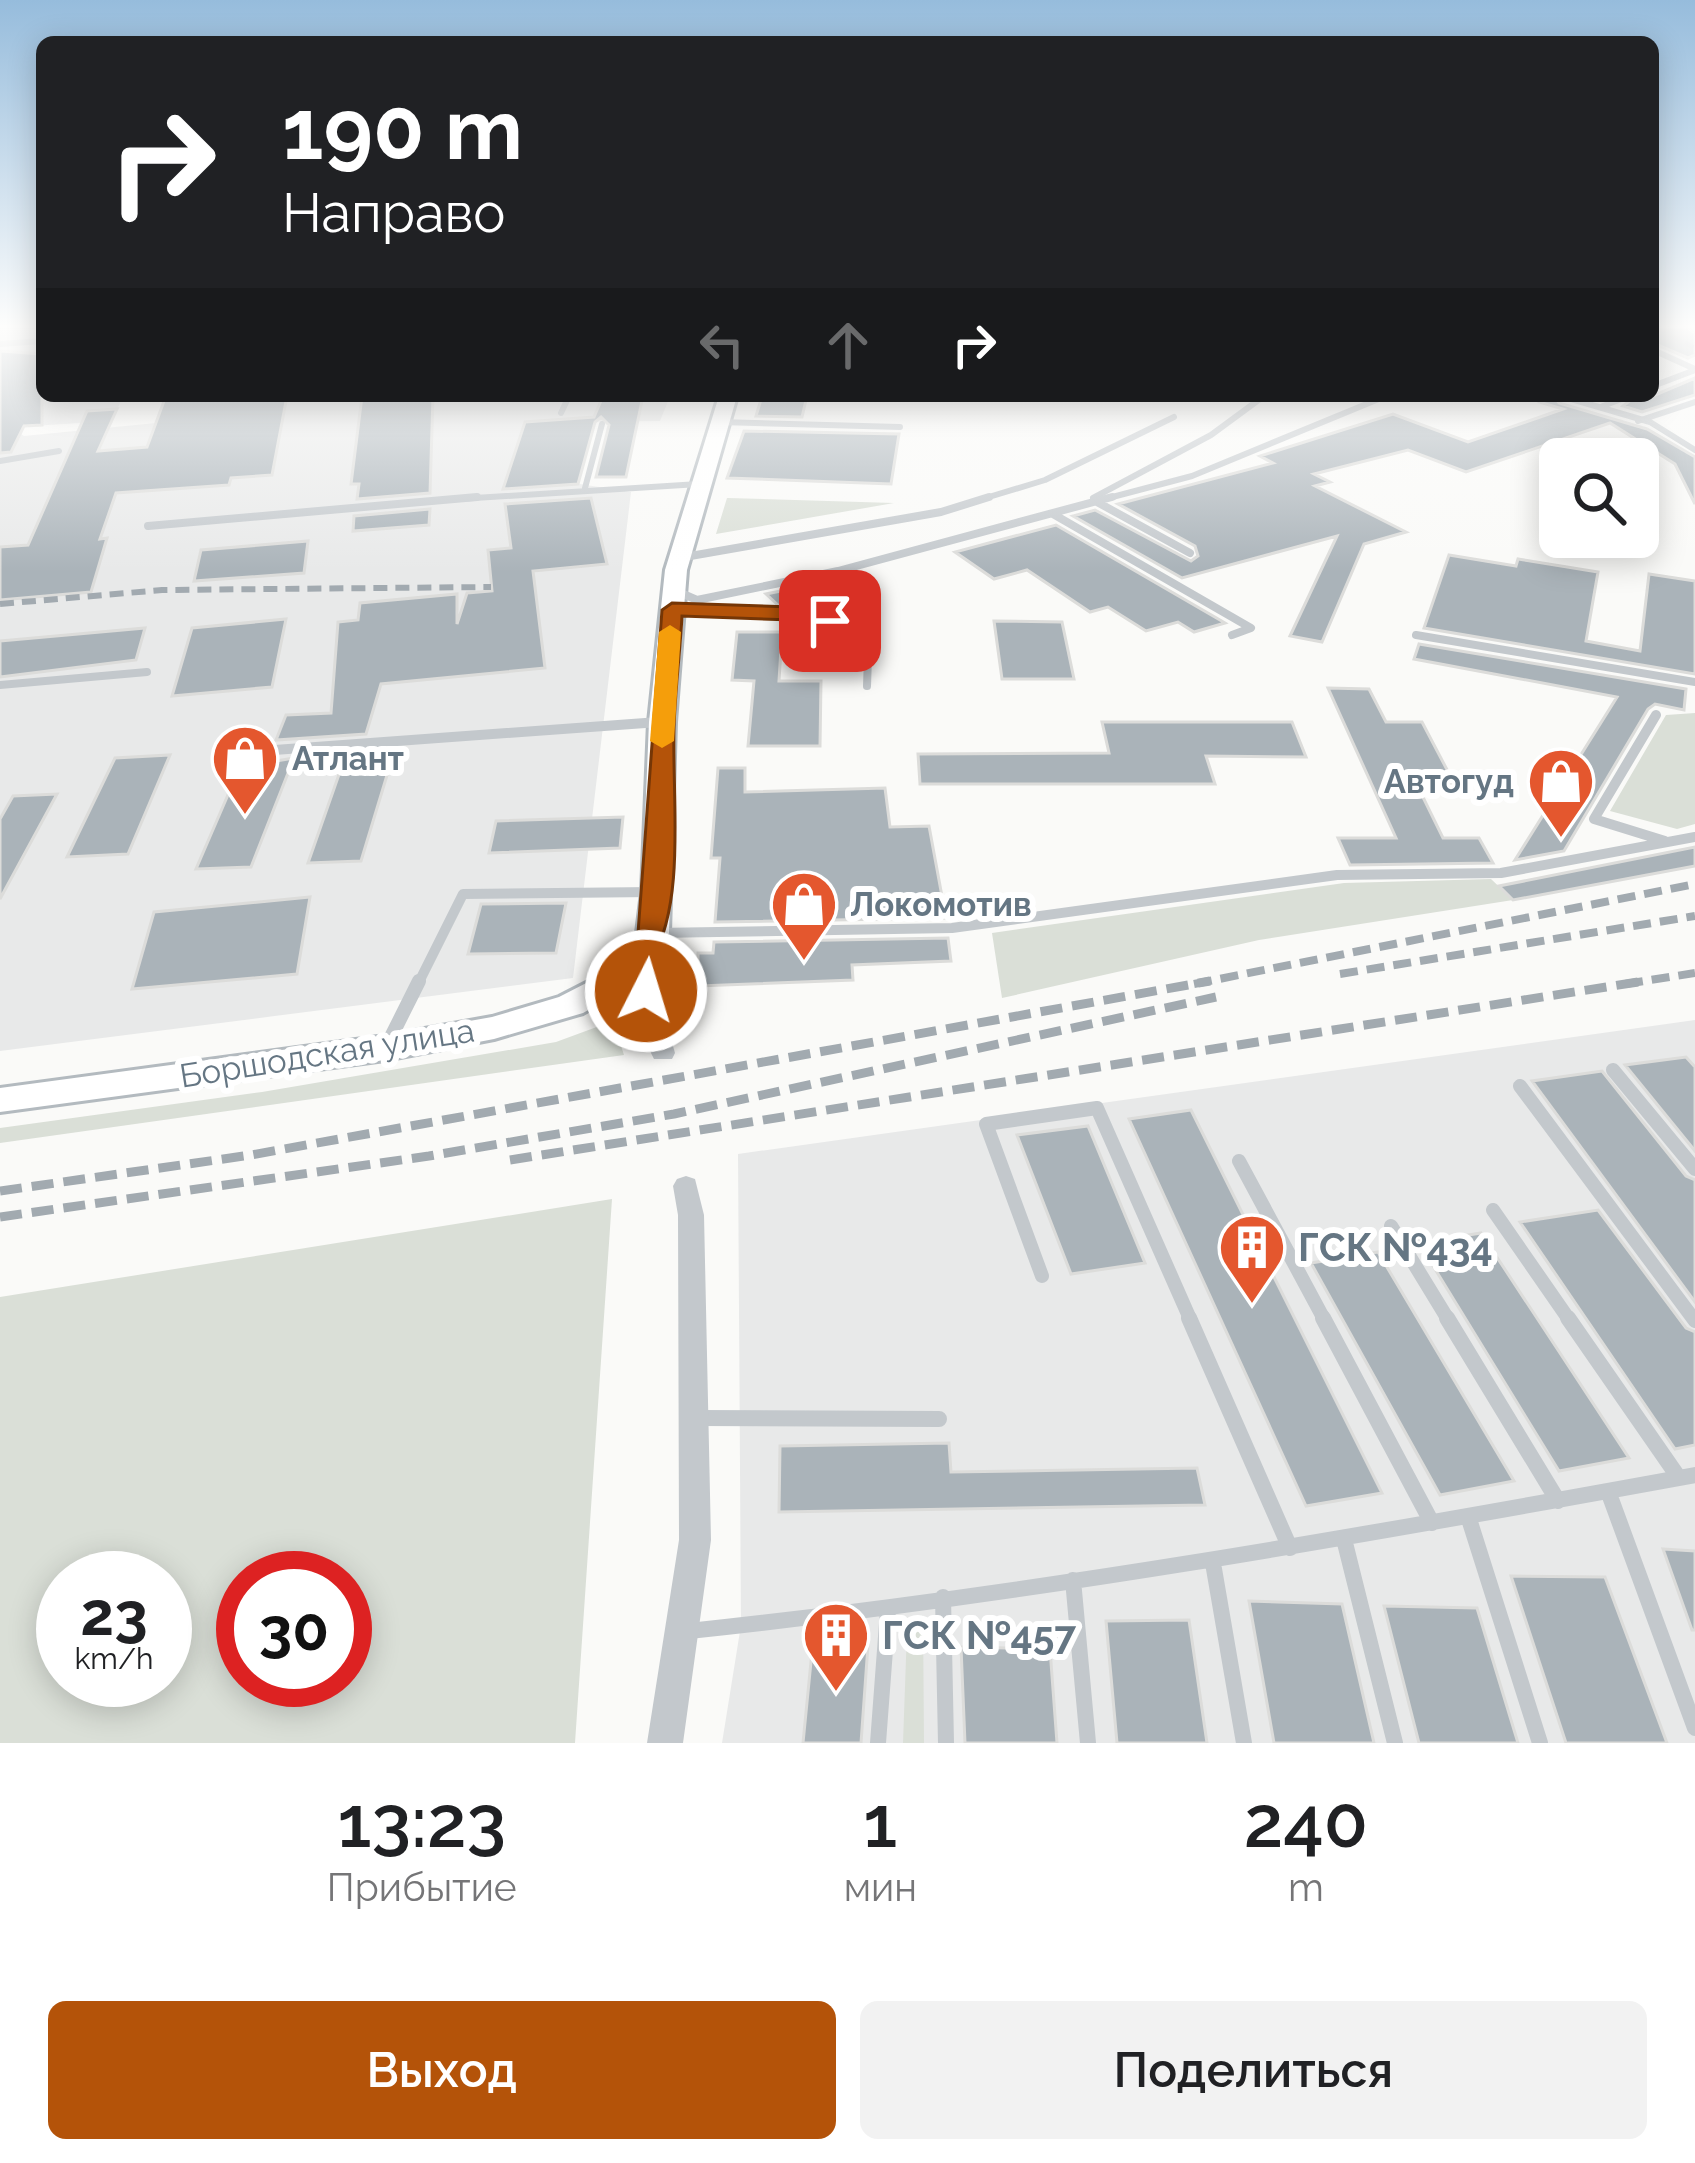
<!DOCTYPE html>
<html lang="ru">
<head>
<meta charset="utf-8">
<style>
  :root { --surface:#fff; --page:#f2f2f2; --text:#202124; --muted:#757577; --accent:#b45309 }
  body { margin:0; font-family:Raleway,sans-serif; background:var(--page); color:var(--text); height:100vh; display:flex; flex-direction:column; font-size:45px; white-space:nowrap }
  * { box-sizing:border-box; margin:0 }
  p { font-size:39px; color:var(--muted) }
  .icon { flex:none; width:66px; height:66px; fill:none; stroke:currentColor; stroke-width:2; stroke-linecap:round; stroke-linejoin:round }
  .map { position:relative; height:1743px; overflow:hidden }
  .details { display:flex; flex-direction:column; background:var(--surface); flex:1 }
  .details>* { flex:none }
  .banner { position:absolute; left:36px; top:36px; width:1623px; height:366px; border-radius:18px; box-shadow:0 6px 30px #0003; background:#202124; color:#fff; overflow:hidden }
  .tools { position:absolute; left:1539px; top:438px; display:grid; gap:24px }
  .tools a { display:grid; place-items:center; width:120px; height:120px; border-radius:18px; background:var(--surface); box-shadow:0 6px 30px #0003; font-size:60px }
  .speed { position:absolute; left:36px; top:1551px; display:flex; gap:24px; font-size:60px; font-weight:700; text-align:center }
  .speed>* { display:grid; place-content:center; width:156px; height:156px; border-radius:50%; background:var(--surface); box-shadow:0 6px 30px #0003; line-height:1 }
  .speed small { font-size:30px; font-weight:400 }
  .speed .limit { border:18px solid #d22; background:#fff; color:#111 }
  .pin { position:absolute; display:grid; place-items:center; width:102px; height:102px; color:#fff; margin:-51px; border-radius:24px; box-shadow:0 6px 18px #0006 }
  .me { position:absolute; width:132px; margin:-66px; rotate:5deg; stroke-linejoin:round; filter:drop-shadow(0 0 9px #0008) }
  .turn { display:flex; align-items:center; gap:42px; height:252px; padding:0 48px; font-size:54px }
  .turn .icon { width:156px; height:156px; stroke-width:2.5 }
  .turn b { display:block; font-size:84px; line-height:102px }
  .lanes { display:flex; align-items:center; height:114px; padding:0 48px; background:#0003; justify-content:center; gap:60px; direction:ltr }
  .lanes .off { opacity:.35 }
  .eta { display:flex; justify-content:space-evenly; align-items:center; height:204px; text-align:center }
  .eta b { font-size:72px; font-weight:600; line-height:84px }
  .cta { display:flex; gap:24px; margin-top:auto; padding:24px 48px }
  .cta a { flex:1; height:138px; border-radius:18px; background:var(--accent); color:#fff; font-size:48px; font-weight:600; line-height:138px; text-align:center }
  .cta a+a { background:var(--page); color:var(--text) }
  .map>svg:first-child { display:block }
  .built { fill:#e8e9e9; fill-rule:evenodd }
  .green { fill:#dadfd7; fill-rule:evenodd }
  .building { fill:#aab3b9; stroke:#dcdcda; stroke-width:3 }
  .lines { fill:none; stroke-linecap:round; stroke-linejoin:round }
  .secondary-casing { stroke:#b3babf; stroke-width:6 }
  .lane-far4 { stroke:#c3c8cc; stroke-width:6 }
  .lane-far3 { stroke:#c3c8cc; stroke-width:8 }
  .lane-far2 { stroke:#c3c8cc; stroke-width:10 }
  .lane-far1 { stroke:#c3c8cc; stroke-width:14 }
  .lane { stroke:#c3c8cc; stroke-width:16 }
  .street { fill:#c3c8cc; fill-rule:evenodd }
  .secondary { fill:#fff; fill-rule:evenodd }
  .rail-far3 { stroke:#a2aab0; stroke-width:4.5; stroke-dasharray:10 6; stroke-linecap:butt }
  .rail-far2 { stroke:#a2aab0; stroke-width:6; stroke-dasharray:14 8; stroke-linecap:butt }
  .rail-far1 { stroke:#a2aab0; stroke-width:8; stroke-dasharray:18 9; stroke-linecap:butt }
  .rail { stroke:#a2aab0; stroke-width:9; stroke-dasharray:22 10; stroke-linecap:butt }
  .route { fill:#b45309; stroke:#753606; stroke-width:3 }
  .slow { fill:#f59e0b }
  .labels { text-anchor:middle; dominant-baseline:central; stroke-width:12; stroke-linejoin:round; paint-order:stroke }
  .poi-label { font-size:33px; font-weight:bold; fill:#657683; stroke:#fff; text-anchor:start }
  .street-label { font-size:33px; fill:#657683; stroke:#fff }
  .near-poi-label { font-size:39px; font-weight:bold; fill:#657683; stroke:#fff; text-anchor:start }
</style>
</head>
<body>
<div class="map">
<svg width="1695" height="1743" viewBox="0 0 1695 1743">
  <rect width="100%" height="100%" fill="#fafaf8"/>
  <!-- built -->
  <path class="built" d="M0,328H42V396H123L112,421L0,428Z
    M204,396H670L660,421L564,422L548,479L631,492L573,978L0,1051V432L17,431L24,436L156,423L164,401ZM278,437L272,475L231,478L229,485L48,497L68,453Z
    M1695,1020V1743H722L741,1625L738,1154Z"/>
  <!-- green -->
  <path class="green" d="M727,498H728L894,503L716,534Z
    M1695,713V824L1677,829L1610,811L1666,715Z
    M1491,879L1513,900L1259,940L1002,998L992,933L1344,883Z
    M613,1021L624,1055L0,1143V1128L262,1092L556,1042Z
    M612,1199L575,1743H0V1297ZM165,1578V1680H63V1578ZM345,1578V1680H243V1578Z
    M923,1615L924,1743H903L907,1630Z"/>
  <!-- building -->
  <path class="building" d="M1653,328H1688L1695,333V355L1688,358L1653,343Z
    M0,351L42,354V425L24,426L11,452L0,453Z
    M1695,378V395L1642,412L1623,406L1636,396H1653Z
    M175,396H287L272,475L231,478L229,485L116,493L100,539L107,538L91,592L0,600V547L28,545L87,411L117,409L98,451L147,447L164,401Z
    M362,396H433L430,493L357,499L359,484H351Z
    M603,396H643L626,477H596L609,425L601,417L595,422L578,484L503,489L525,422L594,417Z
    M762,396H807L802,417L756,416Z
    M1540,396H1554L1559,403L1647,429L1695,457V504L1675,464L1610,423L1466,472L1408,450L1314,474L1330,482L1315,486L1406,532L1364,544L1322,642L1290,636L1337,536L1182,578L1073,516L1095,510L1191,561L1198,556L1195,546L1118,504L1273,463L1260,456L1393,414L1468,442L1563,409L1539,402Z
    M744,431L899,434L891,484L727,478Z
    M591,498L607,564L533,571L545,668L381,684L366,734L276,740L286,715L331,713L338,622L358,620L360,603L457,594V624L467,593L492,591L488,550L511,548L505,504Z
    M430,509L429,525L353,531L354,516Z
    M1056,525L1220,620L1225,623L1194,632L1178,622L1146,631L1108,607L1090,612L1027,570L994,579L955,552Z
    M308,541L304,573L194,581L201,550Z
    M1449,555L1516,566L1518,559L1598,572L1586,641L1640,651L1649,574L1695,581V674L1424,628Z
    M841,579L845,593L788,606L778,605L766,594Z
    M286,619L272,687L172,696L192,628Z
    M994,621L1062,622L1074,679H1002Z
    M145,628L136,660L0,677V641Z
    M737,632H782L779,681H821L820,746H748L754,681L732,680Z
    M1419,644L1686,689L1684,710L1655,704L1648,709L1564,851L1515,860L1617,697L1414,659Z
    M1328,688L1369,689L1386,722H1422L1454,783H1416L1443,838H1479L1493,863L1350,865L1338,838H1396Z
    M1102,722H1292L1306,757L1206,756L1215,784H920L918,754L1109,753Z
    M170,755L128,854L67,857L115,758Z
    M294,758L251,867L196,869L240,767Z
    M391,762L361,861L308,863L343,763Z
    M718,768H745V792L885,788L890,827L929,826L946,918L715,922L720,858H711Z
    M57,794L0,899V819L13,796Z
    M623,817L620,848L489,853L496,821Z
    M1695,847V866L1513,900L1499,886Z
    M310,897L297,974L132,989L154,912Z
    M566,903L556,953L468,954L481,904Z
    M948,938L951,961L852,965L853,980L698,986V953H713L714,942Z
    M1686,1057L1695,1067V1151L1625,1065Z
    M1602,1071L1686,1176L1695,1180V1302L1532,1081Z
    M1191,1110L1274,1277L1382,1493L1306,1506L1129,1119Z
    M1088,1126L1145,1263L1071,1274L1017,1135Z
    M1598,1210L1686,1328L1695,1332V1445L1675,1449L1520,1222Z
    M1481,1233L1629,1458L1559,1471L1419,1243Z
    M1378,1252L1514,1481L1440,1495L1311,1263Z
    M949,1443L951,1472L1197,1468L1205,1505L779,1512L780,1446Z
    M1663,1549L1695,1551V1630H1692Z
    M1511,1576L1605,1577L1667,1743H1566Z
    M1249,1601L1342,1604L1374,1743H1274Z
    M1384,1606L1477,1608L1518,1743H1419Z
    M1189,1620L1207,1743H1117L1106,1621Z
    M813,1641L868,1645L861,1743H803Z
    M961,1647L1050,1649L1057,1743H965Z"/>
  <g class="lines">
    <defs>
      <path id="secondary" d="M719,396H737L687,570L675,722L669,933L648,966L622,991L583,1013L494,1039L385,1060L0,1112V1088L385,1036L492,1017L559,997L598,977L625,952L637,933L642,892L649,722L665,570Z"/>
    </defs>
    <!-- secondary casing -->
    <use href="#secondary" class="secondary-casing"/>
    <!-- lane-far4 -->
    <path class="lane-far4" d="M0,344L42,341
      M1653,350L1695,369
      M1653,386L1695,370
      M1561,396L1650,422L1695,450
      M1603,406L1629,396
      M561,413L569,396
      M1638,421L1695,402
      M719,422L900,427
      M0,461L59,451
      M585,488L602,424
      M1093,498L1211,435L1264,396
      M443,500L699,484
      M979,500L1045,480L1174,417
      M1101,500L1192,476L1386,396"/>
    <!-- lane-far3 -->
    <path class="lane-far3" d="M1097,502L1190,553
      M1053,514L1251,628L1232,635
      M148,526L477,497
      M679,558L941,512L989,497
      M674,590L697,600L838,571L1112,497
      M672,610L792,614L869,629L867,686
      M1416,635L1695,682
      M0,685L147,672"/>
    <!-- lane-far2 -->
    <path class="lane-far2" d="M1656,715L1594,819L1665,841
      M220,754L659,722
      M656,933L952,928L1337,875L1501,873L1695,837
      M418,984L463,894L654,892"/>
    <!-- lane-far1 -->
    <path class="lane-far1" d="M387,1045L419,981
      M1613,1070L1695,1169
      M1520,1086L1695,1321
      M1239,1161L1325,1321
      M1493,1210L1570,1321
      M1391,1226L1449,1321
      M1042,1276L986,1124L1097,1108L1191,1321"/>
    <!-- lane -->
    <path class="lane" d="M1189,1318L1290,1548
      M1323,1318L1432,1523
      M1447,1318L1558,1501
      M1568,1318L1679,1478
      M696,1418L939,1419
      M1608,1491L1695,1728
      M1469,1519L1540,1743
      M1344,1539L1395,1743
      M1213,1563L1244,1743
      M1073,1580L1088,1743
      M943,1597L946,1743
      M689,1631C1027,1595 1361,1536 1695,1475
      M878,1743L888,1610"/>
    <!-- street -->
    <path class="street" d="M637,952L648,959L675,1053L672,1059H654L651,1053L626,959Z
      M686,1176L695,1179L704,1215L711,1540L683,1743H647L679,1540L678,1215L673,1186L677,1179Z"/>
    <!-- secondary -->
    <use href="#secondary" class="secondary"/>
    <!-- rail-far3 -->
    <path class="rail-far3" d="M1656,328L1695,348"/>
    <!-- rail-far2 -->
    <path class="rail-far2" d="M0,604L162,590L491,587"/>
    <!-- rail-far1 -->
    <path class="rail-far1" d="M1340,974L1695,916
      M1194,984L1695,884
      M1625,984L1695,973"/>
    <!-- rail -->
    <path class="rail" d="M510,1160L1644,981
      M0,1191L251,1155L1210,981
      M0,1217L429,1156L674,1114L1216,997"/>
  </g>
  <!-- sky -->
  <linearGradient id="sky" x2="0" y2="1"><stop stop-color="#96bcdc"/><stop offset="0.57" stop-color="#fdfdfc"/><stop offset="1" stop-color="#fdfdfc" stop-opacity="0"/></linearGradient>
  <rect width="1695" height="572" fill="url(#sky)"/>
  <!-- route -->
  <path class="route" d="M672,603L792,607L841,621L830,628L792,620L682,616C680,654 675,691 674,729C672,797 686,901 652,959L661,991L646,1000L631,991L623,959L638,933L662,610Z"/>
  <!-- slow -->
  <path class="slow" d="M670,625L681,632L674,741L662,748L650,741L659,632Z"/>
  <!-- icons -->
  <defs>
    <symbol id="shop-pin" viewBox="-11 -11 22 30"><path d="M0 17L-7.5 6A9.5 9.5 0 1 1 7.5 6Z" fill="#e4572e" stroke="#fff"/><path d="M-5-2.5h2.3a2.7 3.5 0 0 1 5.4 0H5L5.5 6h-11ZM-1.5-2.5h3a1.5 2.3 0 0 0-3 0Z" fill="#fff"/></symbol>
    <symbol id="building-pin" viewBox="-11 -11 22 30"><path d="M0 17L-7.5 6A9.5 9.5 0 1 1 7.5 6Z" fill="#e4572e" stroke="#fff"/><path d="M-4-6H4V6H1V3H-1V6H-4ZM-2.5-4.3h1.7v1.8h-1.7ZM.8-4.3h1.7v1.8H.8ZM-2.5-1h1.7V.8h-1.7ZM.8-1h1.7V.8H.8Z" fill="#fff"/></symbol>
  </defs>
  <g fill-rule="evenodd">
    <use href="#shop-pin" x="207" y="720" width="76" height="104"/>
    <use href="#shop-pin" x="1523" y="743" width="76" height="104"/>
    <use href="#shop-pin" x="766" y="866" width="76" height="104"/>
    <use href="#building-pin" x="1214" y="1209" width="76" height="104"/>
    <use href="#building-pin" x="798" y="1597" width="76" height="104"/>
  </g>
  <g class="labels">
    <!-- poi labels -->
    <g class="poi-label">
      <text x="292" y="758">Атлант</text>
      <text x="1514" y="781" text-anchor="end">Автогуд</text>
      <text x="850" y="904">Локомотив</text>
    </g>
    <!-- street labels -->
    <g class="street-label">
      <text transform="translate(327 1053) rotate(-9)">Боршодская улица</text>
    </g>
    <!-- near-poi labels -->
    <g class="near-poi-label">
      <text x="1298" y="1247">ГСК №434</text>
      <text x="882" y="1635">ГСК №457</text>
    </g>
  </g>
</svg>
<div class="tools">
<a><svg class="icon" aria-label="search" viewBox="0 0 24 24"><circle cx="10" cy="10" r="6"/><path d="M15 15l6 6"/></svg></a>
</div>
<div class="speed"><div>23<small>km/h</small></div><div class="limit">30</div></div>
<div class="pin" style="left:830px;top:621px;background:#d93025"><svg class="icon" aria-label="arrive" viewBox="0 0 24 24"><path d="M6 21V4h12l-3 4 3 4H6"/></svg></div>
<svg class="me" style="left:646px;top:991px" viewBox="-20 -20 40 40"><circle r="17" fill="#b45309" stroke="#fff" stroke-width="3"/><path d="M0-11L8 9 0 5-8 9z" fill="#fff"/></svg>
<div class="banner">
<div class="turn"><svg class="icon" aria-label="right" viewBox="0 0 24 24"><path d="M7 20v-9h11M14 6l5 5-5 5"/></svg><div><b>190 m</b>Направо</div></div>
<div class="lanes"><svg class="icon off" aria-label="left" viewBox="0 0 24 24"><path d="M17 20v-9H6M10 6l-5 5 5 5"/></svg><svg class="icon off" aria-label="ahead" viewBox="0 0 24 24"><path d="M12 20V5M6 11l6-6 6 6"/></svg><svg class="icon" aria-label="right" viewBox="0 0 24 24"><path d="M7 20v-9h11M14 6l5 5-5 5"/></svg></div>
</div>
</div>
<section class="details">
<div class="eta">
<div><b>13:23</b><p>Прибытие</p></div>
<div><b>1</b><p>мин</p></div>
<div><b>240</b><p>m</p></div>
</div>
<div class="cta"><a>Выход</a><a>Поделиться</a></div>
</section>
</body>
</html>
